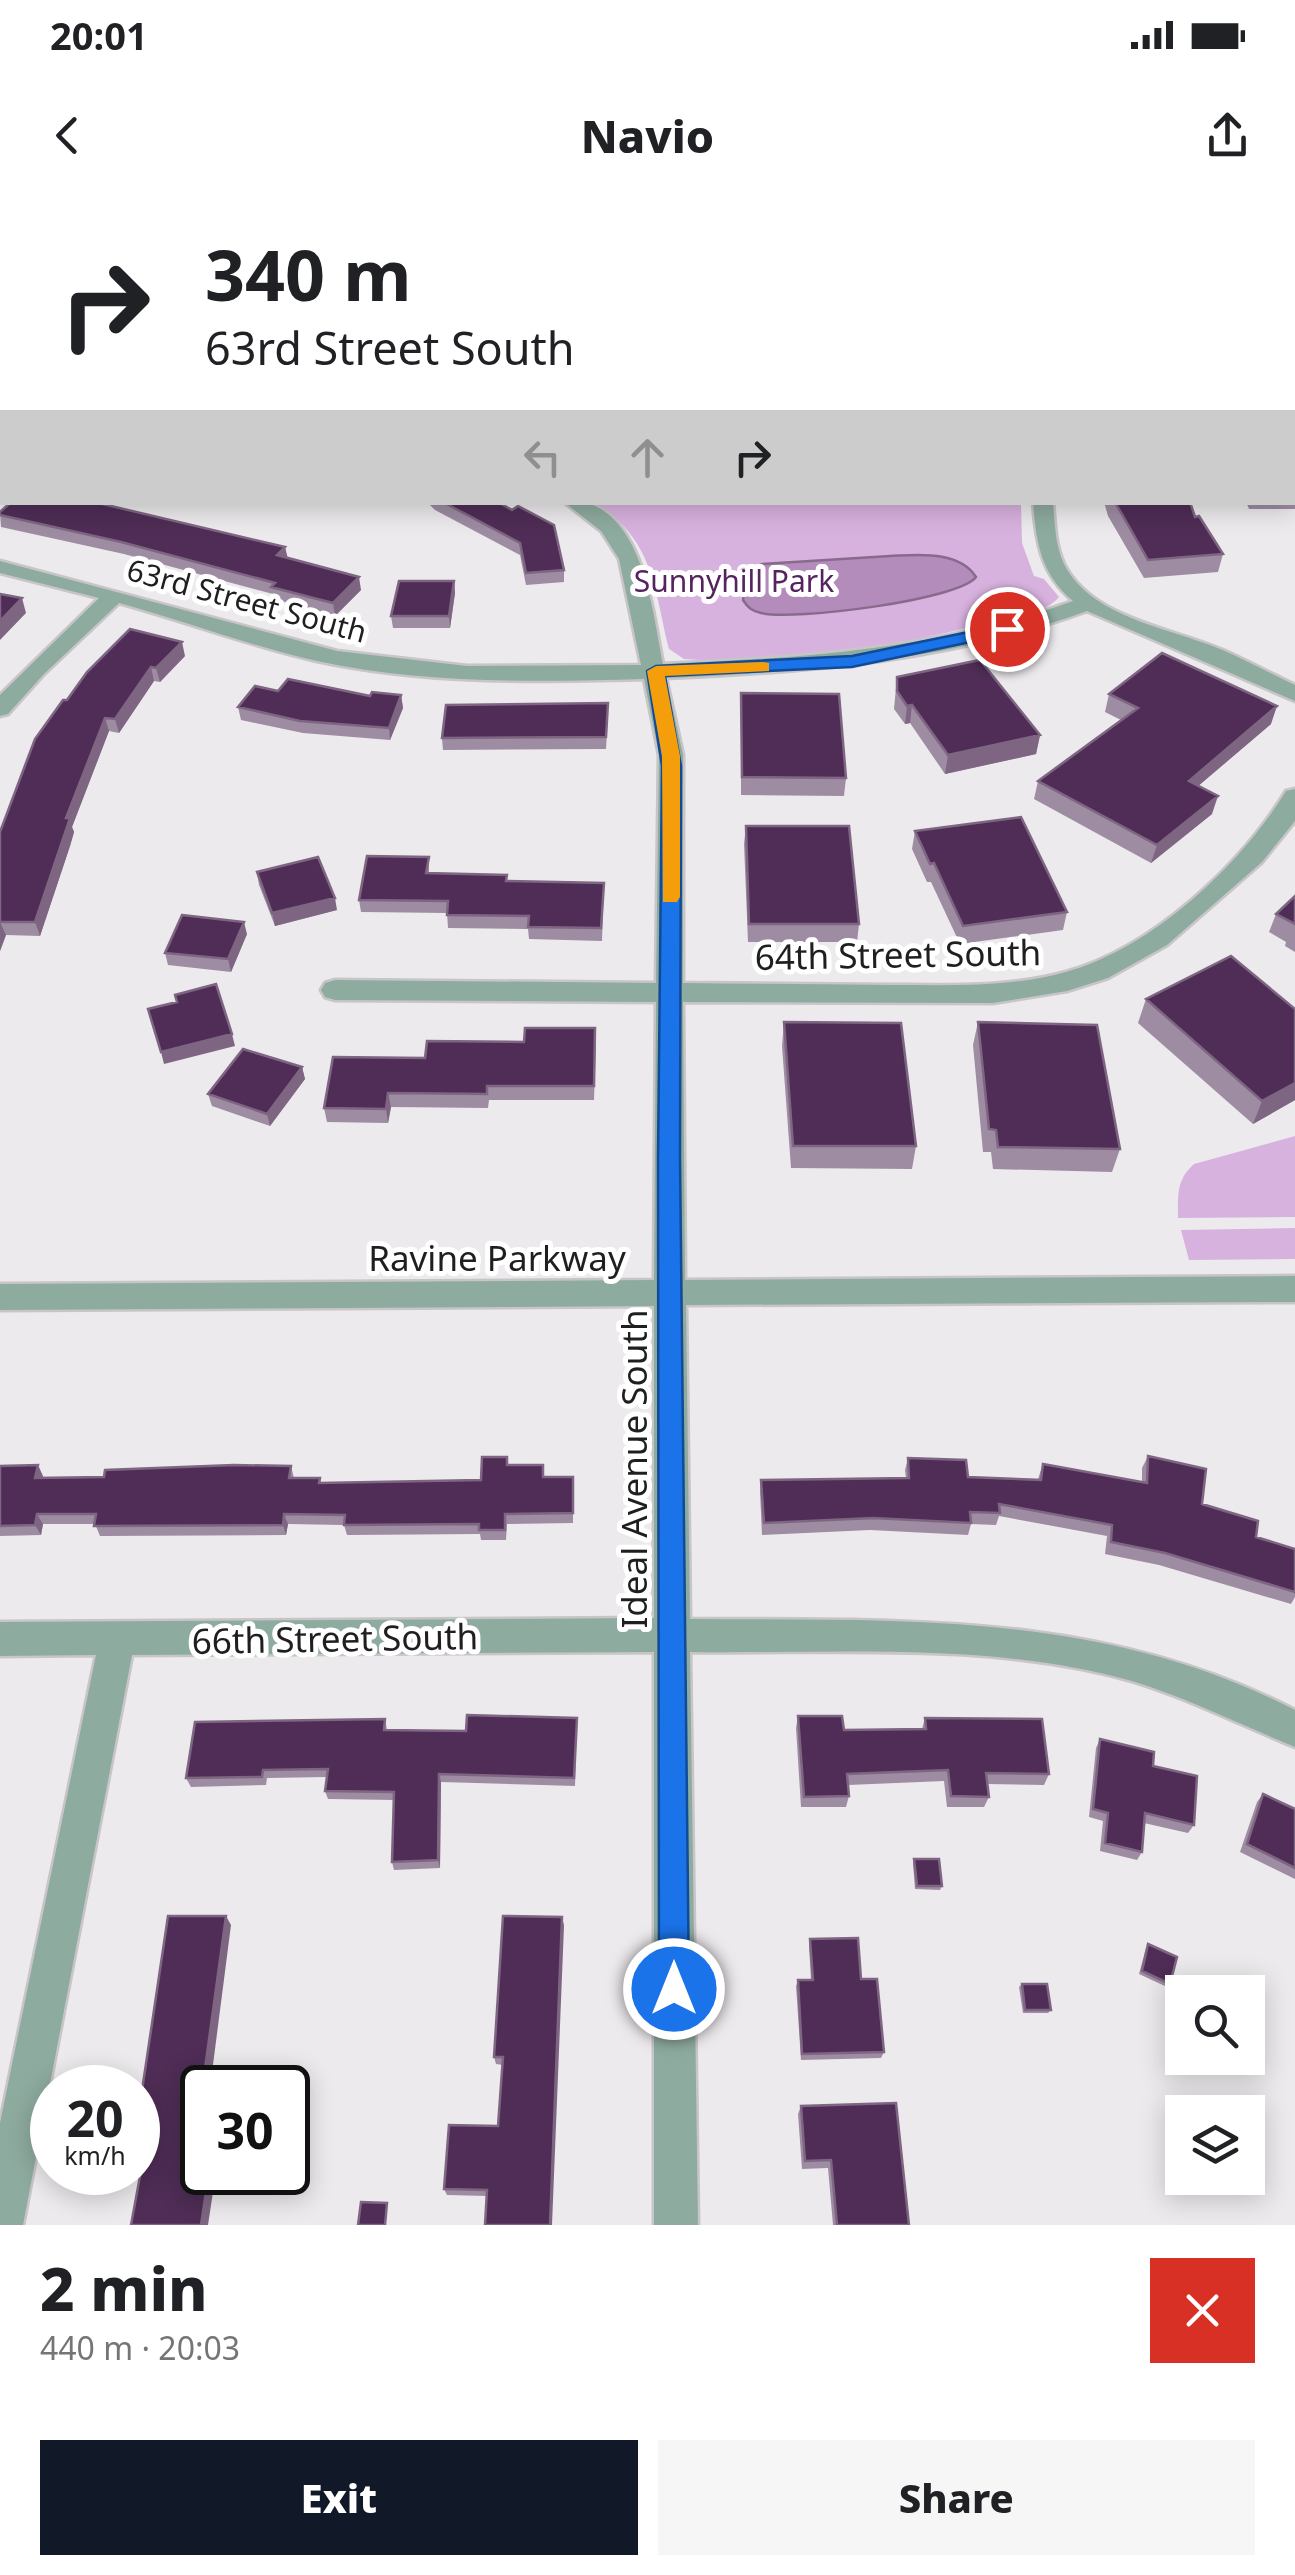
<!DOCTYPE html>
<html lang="en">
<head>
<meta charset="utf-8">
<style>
  :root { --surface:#fff; --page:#f6f6f6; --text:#202124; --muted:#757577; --accent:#111827 }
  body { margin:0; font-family:"Noto Sans",sans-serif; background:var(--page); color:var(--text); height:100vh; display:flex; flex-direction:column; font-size:38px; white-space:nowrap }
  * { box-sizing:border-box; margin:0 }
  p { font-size:32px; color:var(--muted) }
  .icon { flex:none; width:55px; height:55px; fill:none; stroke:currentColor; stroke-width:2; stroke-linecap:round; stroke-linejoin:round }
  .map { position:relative; height:2025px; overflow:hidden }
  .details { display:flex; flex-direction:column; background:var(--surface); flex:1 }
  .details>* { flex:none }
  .top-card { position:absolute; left:0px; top:0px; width:1295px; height:305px; box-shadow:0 5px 25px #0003; background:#fff; color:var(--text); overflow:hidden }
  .tools { position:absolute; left:1165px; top:1775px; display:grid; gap:20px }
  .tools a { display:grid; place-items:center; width:100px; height:100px; border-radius:0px; background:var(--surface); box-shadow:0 5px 25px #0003; font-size:50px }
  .speed { position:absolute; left:30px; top:1865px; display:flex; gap:20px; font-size:50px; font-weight:700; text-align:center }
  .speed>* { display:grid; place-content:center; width:130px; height:130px; border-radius:50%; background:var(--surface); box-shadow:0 5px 25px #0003; line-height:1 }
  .speed small { font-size:25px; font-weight:400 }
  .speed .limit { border:5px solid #111; border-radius:15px; background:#fff; color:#111 }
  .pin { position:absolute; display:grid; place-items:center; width:85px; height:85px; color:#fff; margin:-42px; border:5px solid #fff; border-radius:50%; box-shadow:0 2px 10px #0007 }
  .me { position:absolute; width:110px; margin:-55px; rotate:0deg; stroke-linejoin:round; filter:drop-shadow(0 0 8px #0008) }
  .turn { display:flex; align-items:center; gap:35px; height:210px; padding:0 40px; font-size:45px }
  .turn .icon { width:130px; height:130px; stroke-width:2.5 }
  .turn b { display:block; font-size:70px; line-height:85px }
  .lanes { display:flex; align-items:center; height:95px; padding:0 40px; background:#0003; justify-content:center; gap:50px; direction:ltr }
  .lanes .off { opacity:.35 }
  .round { display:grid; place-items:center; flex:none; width:105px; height:105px; border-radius:0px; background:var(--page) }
  .headline { display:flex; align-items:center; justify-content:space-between; height:170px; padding:0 40px }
  h1 { font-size:60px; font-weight:800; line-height:75px }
  .action { display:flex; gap:20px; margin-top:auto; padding:20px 40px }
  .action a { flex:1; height:115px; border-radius:0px; background:var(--accent); color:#fff; font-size:40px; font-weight:800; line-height:115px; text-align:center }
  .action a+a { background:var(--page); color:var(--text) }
  .status { display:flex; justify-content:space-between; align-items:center; height:70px; padding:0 50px; background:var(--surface); direction:ltr }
  .status svg { height:28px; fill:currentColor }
  header { display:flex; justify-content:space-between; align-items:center; height:130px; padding:0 40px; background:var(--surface); font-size:45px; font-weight:800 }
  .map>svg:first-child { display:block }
  .green { fill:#d8b2df }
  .water { fill:#b48cbb; stroke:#886b8c; stroke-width:2.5 }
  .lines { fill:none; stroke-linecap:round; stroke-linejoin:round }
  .minor-casing { stroke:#c8c5c8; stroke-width:5 }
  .minor { fill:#8eab9f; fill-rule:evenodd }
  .wall { fill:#9e8ca2 }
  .shaded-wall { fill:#7e6683 }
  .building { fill:#4f2d56; stroke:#7e6683; stroke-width:2.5 }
  .route { fill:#1a73e8; stroke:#114b97; stroke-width:2.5 }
  .slow { fill:#f59e0b }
  .labels { text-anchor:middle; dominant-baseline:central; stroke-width:10; stroke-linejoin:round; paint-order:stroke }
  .far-park-label { font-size:30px; fill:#55245e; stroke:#fff }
  .far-street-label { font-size:30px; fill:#201f20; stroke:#fff }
  .street-label { font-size:35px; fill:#201f20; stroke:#fff }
</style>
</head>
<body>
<div class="status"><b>20:01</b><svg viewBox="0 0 49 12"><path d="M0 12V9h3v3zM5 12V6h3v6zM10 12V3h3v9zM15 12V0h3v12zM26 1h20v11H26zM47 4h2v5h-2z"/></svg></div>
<header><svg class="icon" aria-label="back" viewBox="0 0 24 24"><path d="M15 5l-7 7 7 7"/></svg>Navio<svg class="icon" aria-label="share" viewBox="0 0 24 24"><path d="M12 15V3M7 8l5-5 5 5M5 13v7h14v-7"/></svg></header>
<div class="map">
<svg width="1295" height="2025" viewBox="0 0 1295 2025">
  <rect width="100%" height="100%" fill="#edeaed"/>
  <!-- green -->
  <path class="green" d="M14,0H394L417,2H14Z
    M595,303H1021L1022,343L1034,376L1044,379L1059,397C1046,414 1009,418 988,423C890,447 786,467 684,459L669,449C654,388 654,340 595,303Z
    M1295,936V1017L1178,1018C1178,996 1176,980 1194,964Z
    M1295,1028V1059L1189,1060L1181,1030Z"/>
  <!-- water -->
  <path class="water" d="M890,356C918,355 959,350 976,377C959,400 793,421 761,413C752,411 748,408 743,400L748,373L762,364Z"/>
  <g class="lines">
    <defs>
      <path id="minor" d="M827,0H843L844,2H828Z
        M1099,0H1117L1118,2H1101Z
        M1292,74H1295V84H1292Z
        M0,127H2V137H0Z
        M1292,228L1295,229V241L1292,240Z
        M564,302C571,302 582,301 588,303C645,322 653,415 663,464C803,458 940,449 1073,401C1041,374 1036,343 1033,302H1053C1055,325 1055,351 1068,371C1099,420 1175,429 1225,451C1249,462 1272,474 1295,485V501L1087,411C951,461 810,472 666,478L683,555V783C752,784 821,784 890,785C948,785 1009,788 1066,772C1152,748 1240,666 1286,591L1295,589V621L1262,662L1167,745L1108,778L1067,791L993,803L683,802L685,1080L1295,1076V1102L686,1105L690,1419C901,1421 1100,1410 1295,1510V1547C1241,1525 1188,1498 1132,1481C991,1441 835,1454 690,1452L698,2025H654V1452L132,1455L23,2025H0V1923L96,1455L0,1456V1422L654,1418V1106L0,1110V1084L654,1080L656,802L335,800L325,797L321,790L325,783L335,780L656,783L659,555L644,479C535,482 424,484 317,461C250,446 185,421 119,403L43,475L8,514L0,516V495L99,398L0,373V361L337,451L467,466L641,465L619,359L601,331Z"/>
    </defs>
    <!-- minor casing -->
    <use href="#minor" class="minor-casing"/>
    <!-- minor -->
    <use href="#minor" class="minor"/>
  </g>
  <!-- wall -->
  <path class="wall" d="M1292,256H1295V309H1249L1246,302H1292Z
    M427,302H498L564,370V382L526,385L520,355L435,310Z
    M1104,302H1190L1195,317L1223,354L1218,372L1144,378L1108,316Z
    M0,312L285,347L287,358L361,390L335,416L274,399L273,394L124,354L1,327Z
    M454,381L455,393L450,428H393L391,416Z
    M185,456L160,482L154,481L119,533L109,531L72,627L74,632L70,646L40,736L6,735L0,751V632L67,500L87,472Z
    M897,477L1040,535L1036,554L945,574L910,523L905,524L894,509Z
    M278,491L370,496L401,495L403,508L390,540L303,533L241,520L238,507Z
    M741,493L846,578L844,596L741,595Z
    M1109,494L1271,524L1198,586L1212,614L1151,663L1034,599L1038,581L1121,520L1105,512Z
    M608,515L606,549L443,550L442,538Z
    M746,626L859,724L857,742H748L744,644Z
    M915,631L1067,712L1063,730L960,744L931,682H927L912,649Z
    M429,657V673L507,681L604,683L602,741L529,739L528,729L448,728L447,713L361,712L359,700Z
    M257,672L337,710L275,726L259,685Z
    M1295,696V752L1285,746L1286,742L1269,732L1276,714Z
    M247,734L231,772L168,765L165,753Z
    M1146,799L1295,900L1253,924L1138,823Z
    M784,822L916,946L912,969L791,968L782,846Z
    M978,822L1120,949L1112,972L993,969L991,952H983L973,845Z
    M596,843L594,900H489L488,908L391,907L388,923L327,922L324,908L425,858Z
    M302,867L305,879L270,926L212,906L208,894Z
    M1148,1256L1202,1304L1256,1337L1295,1349V1397L1291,1404L1159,1365L1105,1354L1107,1336L999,1316L996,1325L971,1324L968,1335L870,1330L762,1335L760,1292L761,1280L906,1278L905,1270L908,1258L968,1277L1038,1279L1043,1264L1142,1282V1268Z
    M507,1257L508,1265L544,1277H573V1323L507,1324L506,1340H481L480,1334L347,1335L344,1325L288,1324L286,1335L100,1336L95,1324H43L41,1335L0,1336V1266L38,1265L43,1278L104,1277L291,1266L294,1278H320L321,1283L481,1280Z
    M798,1516L844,1530L922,1529L925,1518L1049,1574L1044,1585L987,1584L989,1597L984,1607H947L944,1581L848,1585L849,1596L846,1607H801L796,1528Z
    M577,1518L575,1586L441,1582L440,1668L394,1670L392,1662L394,1600L328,1599L325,1591L327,1577L267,1578L266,1585L191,1587L186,1578L385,1519L387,1530L466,1531Z
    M1100,1539L1153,1566L1194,1625L1188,1633L1144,1623L1142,1652L1137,1660L1100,1651L1103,1621L1089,1617L1096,1548Z
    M1263,1594L1295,1609V1679L1240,1652L1257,1602Z
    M914,1659L942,1686L940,1690L915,1689L913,1663Z
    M562,1717L564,1726L487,1996L447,1995L444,1989L498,1926L503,1865L496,1864L494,1857Z
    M810,1739L861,1779L884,1852L881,1858L801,1860L796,1786L798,1780H811L809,1746Z
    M1148,1744L1170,1784L1167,1787L1139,1774L1146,1748Z
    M1022,1784L1051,1810L1048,1813H1023L1019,1787Z
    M801,1906L909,2025H833L828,1968L802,1969L798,1914Z"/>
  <!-- shaded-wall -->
  <path class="shaded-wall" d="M285,347L288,359L277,355Z
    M359,377L361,390L335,416L333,403Z
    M454,381L455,393L450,428L449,416Z
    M22,398L26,413L0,440V421Z
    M182,442L185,456L160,482L156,468Z
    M151,467L154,481L119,533L115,519Z
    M401,495L403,508L390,540L389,528Z
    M912,505L910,523L905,524L907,506Z
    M1277,506L1271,524L1183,599L1189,581Z
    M105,518L109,531L72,627L74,632L70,646L40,736L35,722L66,618Z
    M1040,535L1036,554L945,574L948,555Z
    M1218,596L1212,614L1151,663L1157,645Z
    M335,698L337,710L275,726L272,713Z
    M0,722L6,735L0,751Z
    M244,722L247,734L231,772L228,759Z
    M232,834L235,846L164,864L161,852Z
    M302,867L305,879L270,926L267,914Z
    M1295,883V900L1253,924L1262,901Z
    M388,893L391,907L388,923L386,909Z
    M38,1265L43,1276L41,1289L35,1278Z
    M37,1314L43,1324L41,1335L35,1325Z
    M284,1314L288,1324L286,1335L283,1325Z
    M439,1574L441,1582L440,1668L438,1660Z
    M226,1716L231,1725L210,1888H202V1908L200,1905Z
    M562,1717L564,1726L552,2025H550Z
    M209,1972H216L208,2025H201Z"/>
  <!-- building -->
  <path class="building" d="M891,0H948L950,2H893Z
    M1020,0H1074L1077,2H1023Z
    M1167,0H1226L1230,2H1170Z
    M1292,164H1295V195H1292Z
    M1292,256H1295V291H1292Z
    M11,302H94L285,347L277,355L359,377L333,403L271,387L275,383L121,342L0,315V312Z
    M443,302H498L512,310L518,306L554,325L564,370L526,373L520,343Z
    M1115,302H1190L1195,317L1199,316L1223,354L1148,360Z
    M399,381H454L449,416H391Z
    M0,394L22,398L0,421Z
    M130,429L182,442L156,468L151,467L115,519L105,518L66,618H70L65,633L35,722H0V723V632L35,539L63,500H67L87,472Z
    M1162,453L1277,506L1189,581L1218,596L1157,645L1038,581L1138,508L1109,494Z
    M980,460L1040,535L948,555L912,505L907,506L897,491V477Z
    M288,479L370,496L372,492L401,495L389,528L300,521L238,507L255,486L278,491Z
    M741,493L839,494L846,578L742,577Z
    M608,503L606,537L442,538L446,505Z
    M1021,617L1067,712L963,726L934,663L930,664L915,631Z
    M746,626H849L859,724H749Z
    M367,656L429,657L426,673L507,675L506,681L604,683L601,728L528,727L529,716L447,715L448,701L359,700Z
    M318,657L335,698L272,713L257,672Z
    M1295,696V724L1276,714Z
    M182,715L244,722L228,759L165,753Z
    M1231,756L1295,809V883L1262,901L1146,799Z
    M216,784L232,834L161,852L148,809L177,802L175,795Z
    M784,822L901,823L916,946H793Z
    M978,822L1097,825L1120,949L998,947L996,930L989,929Z
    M525,828H595L594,886H487V894L388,893L386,909L324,908L333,857L425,858L427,841L524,842Z
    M243,849L302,867L267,914L208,894Z
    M1148,1256L1206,1269L1202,1304L1258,1321L1256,1337L1295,1349V1392L1165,1353L1111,1342L1112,1325L999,1304L1000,1313L970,1312L971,1323L873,1318L764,1323L761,1280L909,1278L908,1258L966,1260L968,1277L1041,1280L1043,1264L1147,1283Z
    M482,1257H507V1265H543V1277H573V1313L505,1314V1330H479V1324L344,1325L345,1315L284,1314L283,1325L94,1326L96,1314H37L35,1325L0,1326V1266L38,1265L35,1278L104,1277L105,1270L234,1265L291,1266L289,1278H320L319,1283L481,1280Z
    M467,1515L577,1518L574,1578L439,1574L438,1660L392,1662L394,1592L325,1591L328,1569L263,1570L262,1577L186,1578L195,1522L385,1519L384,1530L466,1531Z
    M798,1516H842L844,1530L926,1529L925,1518L1042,1519L1049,1574L986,1573L989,1597L951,1596L948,1570L847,1574L849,1596L804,1597Z
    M1100,1539L1154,1552L1153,1566L1197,1576L1194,1625L1145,1613L1142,1652L1105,1643L1108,1613L1093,1609Z
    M1263,1594L1295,1609V1668L1247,1644Z
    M914,1659H939L942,1686H917Z
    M168,1716H226L200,1905H202V1972H209L201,2025H131L143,1960H138V1904H140Z
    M503,1716L562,1717L550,2025H485L487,1990L444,1989L449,1925L498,1926L503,1857H494Z
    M858,1738L861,1779H877L884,1852L802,1854L798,1780H813L810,1739Z
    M1148,1744L1177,1757L1170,1784L1142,1771Z
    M1022,1784H1047L1051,1810H1025Z
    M896,1903L909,2025H837L831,1960L805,1961L801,1906Z
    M361,2002L387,2003L385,2025H358Z"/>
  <!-- route -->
  <path class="route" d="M1007,424L1013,425V433L852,467L665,476L681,566L680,958L689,1789L685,1800L674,1804L663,1800L659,1789L658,958L662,566L647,471L656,466L852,456Z"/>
  <!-- slow -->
  <path class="slow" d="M763,462L769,463V471L665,476L680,556V697L677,702H663L662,556L647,471L656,466Z"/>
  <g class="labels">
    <!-- far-park labels -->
    <g class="far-park-label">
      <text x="734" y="380">Sunnyhill Park</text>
    </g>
    <!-- far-street labels -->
    <g class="far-street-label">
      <text transform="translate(247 400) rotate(15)">63rd Street South</text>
    </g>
    <!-- street labels -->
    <g class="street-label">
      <text transform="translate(898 754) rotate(-1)">64th Street South</text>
      <text x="497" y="1057">Ravine Parkway</text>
      <text transform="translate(633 1269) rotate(-90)">Ideal Avenue South</text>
      <text transform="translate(335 1438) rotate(-1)">66th Street South</text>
    </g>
  </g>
</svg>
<div class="tools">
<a><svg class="icon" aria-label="search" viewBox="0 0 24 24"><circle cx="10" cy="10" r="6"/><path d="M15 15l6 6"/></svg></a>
<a><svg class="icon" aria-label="layers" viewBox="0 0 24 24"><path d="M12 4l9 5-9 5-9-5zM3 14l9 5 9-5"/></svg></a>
</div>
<div class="speed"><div>20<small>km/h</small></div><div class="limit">30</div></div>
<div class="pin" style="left:1007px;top:429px;background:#d93025"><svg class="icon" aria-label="arrive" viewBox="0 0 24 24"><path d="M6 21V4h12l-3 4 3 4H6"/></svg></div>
<svg class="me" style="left:674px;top:1789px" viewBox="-20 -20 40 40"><circle r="17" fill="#1a73e8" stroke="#fff" stroke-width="3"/><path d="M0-11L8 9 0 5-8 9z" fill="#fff"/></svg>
<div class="top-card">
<div class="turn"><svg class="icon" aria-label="right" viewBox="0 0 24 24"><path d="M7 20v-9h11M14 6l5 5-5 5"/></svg><div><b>340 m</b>63rd Street South</div></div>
<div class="lanes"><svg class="icon off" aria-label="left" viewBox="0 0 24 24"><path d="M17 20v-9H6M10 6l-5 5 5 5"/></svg><svg class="icon off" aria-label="ahead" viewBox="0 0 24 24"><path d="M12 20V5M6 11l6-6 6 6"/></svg><svg class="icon" aria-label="right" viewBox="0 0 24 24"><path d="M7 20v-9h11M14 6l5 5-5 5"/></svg></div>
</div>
</div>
<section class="details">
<div class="headline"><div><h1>2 min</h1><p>440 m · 20:03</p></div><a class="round" style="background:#d93025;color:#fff"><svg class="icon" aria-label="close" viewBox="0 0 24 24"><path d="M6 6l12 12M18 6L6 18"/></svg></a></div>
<div class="action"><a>Exit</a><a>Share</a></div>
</section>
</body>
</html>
